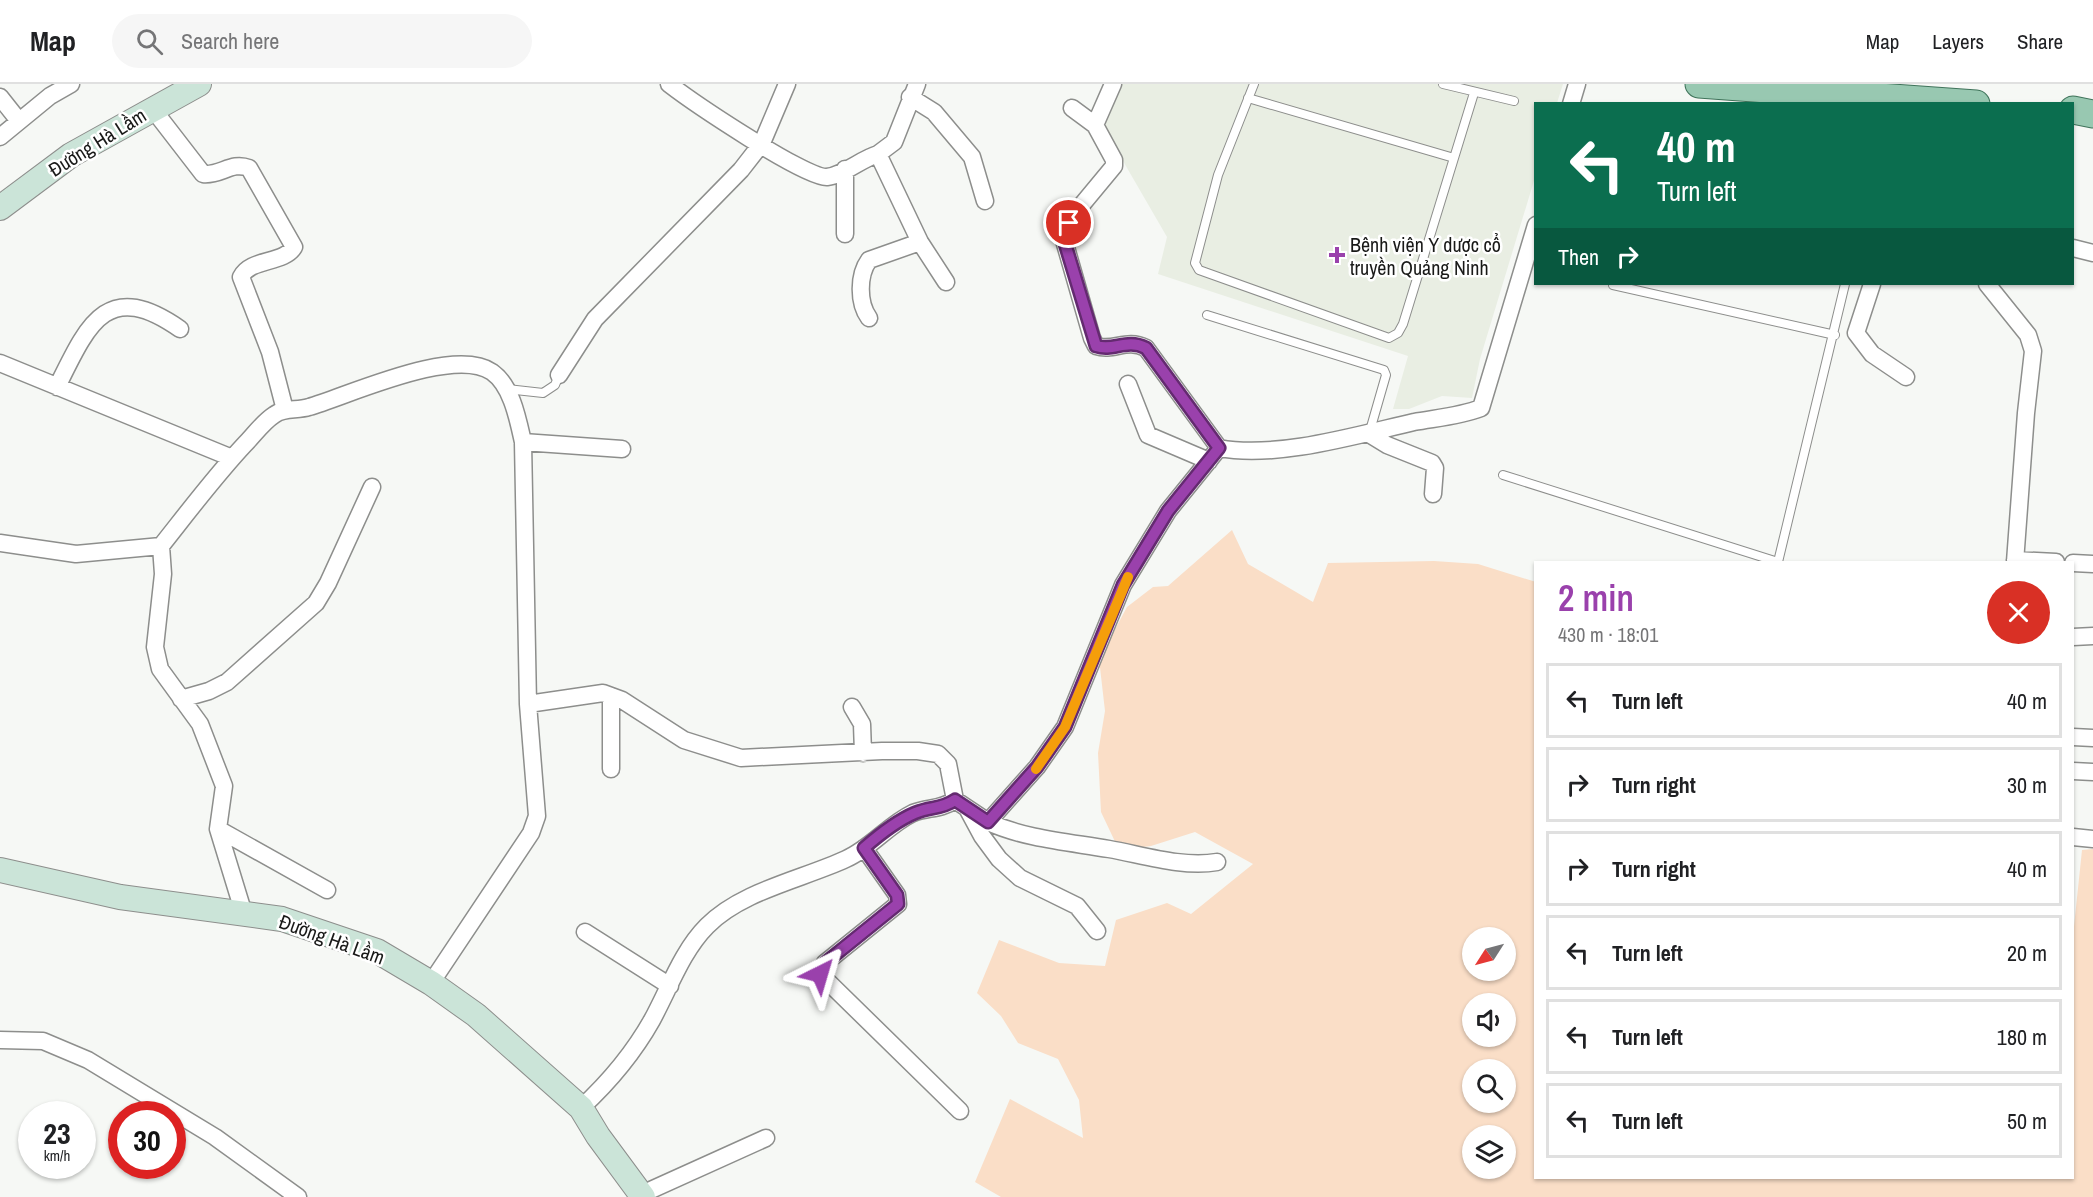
<!DOCTYPE html>
<html lang="en">
<head>
<meta charset="utf-8">
<style>
  :root { --surface:#fff; --page:#f6f6f6; --text:#202124; --muted:#757577; --line:#e0e0e0; --accent:#9a41ac }
  body { margin:0; font-family:"Archivo Narrow",sans-serif; background:var(--page); color:var(--text); height:100vh; display:flex; flex-direction:column; font-size:22px; white-space:nowrap }
  * { box-sizing:border-box; margin:0 }
  p { font-size:20px; color:var(--muted) }
  .icon { flex:none; width:33px; height:33px; fill:none; stroke:currentColor; stroke-width:2; stroke-linecap:round; stroke-linejoin:round }
  .map { position:relative; flex:1; overflow:hidden }
  .drawer { position:absolute; left:1534px; top:477px; width:540px; height:618px; display:flex; flex-direction:column; background:var(--surface); border-radius:0px; box-shadow:0 2px 4px #0004 }
  .drawer>* { flex:none }
  .top-card { position:absolute; left:1534px; top:18px; width:540px; height:183px; border-radius:0px; box-shadow:0 2px 4px #0004; background:#0b6e4f; color:#fff; overflow:hidden }
  .needle { width:39px; rotate:234deg }
  .fabs { position:absolute; left:1462px; top:843px; display:grid; gap:12px }
  .fabs a { display:grid; place-items:center; width:54px; height:54px; border-radius:50%; background:var(--surface); box-shadow:0 2px 4px #0004; font-size:30px }
  .speed { position:absolute; left:18px; top:1017px; display:flex; gap:12px; font-size:30px; font-weight:700; text-align:center }
  .speed>* { display:grid; place-content:center; width:78px; height:78px; border-radius:50%; background:var(--surface); box-shadow:0 2px 4px #0004; line-height:1 }
  .speed small { font-size:15px; font-weight:400 }
  .speed .limit { border:9px solid #d22; background:#fff; color:#111 }
  .pin { position:absolute; display:grid; place-items:center; width:51px; height:51px; color:#fff; margin:-26px; border:3px solid #fff; border-radius:50%; box-shadow:0 2px 6px #0007 }
  .me { position:absolute; width:66px; margin:-33px; rotate:40deg; stroke-linejoin:round; filter:drop-shadow(0 0 4px #0008) }
  .turn { display:flex; align-items:center; gap:21px; height:126px; padding:0 24px; font-size:27px }
  .turn .icon { width:78px; height:78px; stroke-width:2.5 }
  .turn b { display:block; font-size:42px; line-height:51px }
  .then { display:flex; align-items:center; height:57px; padding:0 24px; background:#0003; gap:12px; font-size:22px }
  .round { display:grid; place-items:center; flex:none; width:63px; height:63px; border-radius:32px; background:var(--page) }
  .overview { display:flex; align-items:center; justify-content:space-between; height:102px; padding:0 24px }
  h1 { font-size:36px; font-weight:600; line-height:45px; color:var(--accent) }
  ul { padding:0; list-style:none }
  li { display:flex; align-items:center; gap:18px; height:75px; margin:0 12px 9px; padding:0 12px; border:3px solid var(--line); border-radius:0px }
  li div { flex:1 }
  li b { display:block; font-size:22px }
  li em { font-style:normal }
  header { display:flex; align-items:center; gap:36px; box-sizing:border-box; height:84px; padding:0 30px; background:var(--surface); border-bottom:2px solid var(--line) }
  header strong { font-size:28px }
  nav { display:flex; gap:33px; margin-inline-start:auto; font-size:21px }
  .search { width:420px; height:54px; background:var(--page); display:flex; align-items:center; gap:15px; box-sizing:border-box; padding:0 21px; border-radius:33px; color:var(--muted); font-size:22px }
  .map>svg:first-child { display:block }
  .built { fill:#e9eee3 }
  .green { fill:#fadec7; fill-rule:evenodd }
  .lines { fill:none; stroke-linecap:round; stroke-linejoin:round }
  .lane-casing { stroke:#8d8e8c; stroke-width:10 }
  .street-casing { stroke:#8d8e8c; stroke-width:19 }
  .secondary-casing { stroke:#8d8e8c; stroke-width:26 }
  .primary-casing { stroke:#3f735a; stroke-width:29 }
  .lane { stroke:#fff; stroke-width:8 }
  .street { stroke:#fff; stroke-width:16 }
  .secondary { stroke:#cbe4d8; stroke-width:24 }
  .primary { stroke:#98c8b1; stroke-width:27 }
  .route-casing { stroke:#642a70; stroke-width:15 }
  .route { stroke:#9a41ac; stroke-width:10 }
  .slow { stroke:#f59e0b; stroke-width:10 }
  .poi-dot { fill:#9a41ac; stroke:#fff; stroke-width:2 }
  .labels { text-anchor:middle; dominant-baseline:central; stroke-width:5; stroke-linejoin:round; paint-order:stroke }
  .street-label { font-size:20px; fill:#191918; stroke:#fff }
  .poi-label { font-size:20px; fill:#191918; stroke:#fff; text-anchor:start }
</style>
</head>
<body>
<header>
<strong>Map</strong>
<div class="search"><svg class="icon" aria-label="search" viewBox="0 0 24 24"><circle cx="10" cy="10" r="6"/><path d="M15 15l6 6"/></svg>Search here</div>
<nav><a>Map</a><a>Layers</a><a>Share</a></nav>
</header>
<div class="map">
<svg width="2093" height="1113" viewBox="0 0 2093 1113">
  <rect width="100%" height="100%" fill="#f6f8f5"/>
  <!-- built -->
  <path class="built" d="M1118,0H1563L1557,19L1536,20V90L1480,275L1472,314L1442,312L1409,325H1393L1408,272L1158,190L1167,153L1101,39Z"/>
  <!-- green -->
  <path class="green" d="M1232,446L1248,480L1313,518L1328,479L1434,477L1478,480L1536,498V1094H2073V852L2082,766L2093,765V1113H1001L975,1098L1010,1015L1083,1054L1079,1016L1058,975L1018,959L1001,932L977,909L999,856L1059,879L1105,882L1116,836L1167,819L1191,830L1253,780L1195,748L1151,762L1119,766L1101,728L1098,669L1105,627L1099,575L1127,523L1153,503L1168,502ZM1473,854H1506V886H1473ZM1473,920H1506V952H1473ZM1473,986H1506V1018H1473ZM1473,1052H1506V1084H1473Z"/>
  <g class="lines">
    <defs>
      <path id="lane" d="M1254,0L1218,91L1195,179L1199,186L1389,254L1398,249L1403,240L1474,9
        M1443,0L1514,17
        M1248,14L1454,74
        M1613,201L1835,251
        M1207,231L1384,286L1386,291L1369,350
        M507,305L543,309L555,301L559,291
        M1503,391L1778,478L1845,200"/>
      <path id="street" d="M669,0C691,17 806,95 827,93C844,91 861,75 878,70L920,158L946,198
        M1113,0L1095,41L1114,76V82L1080,123L1063,153L1092,254L1096,262C1114,268 1126,254 1146,264L1219,364
        M0,13L19,37
        M910,13L934,28L972,73L985,117
        M1571,20L1577,0
        M152,24L203,90C221,92 231,77 249,84L294,163C284,180 250,174 241,193L270,268L285,326
        M1072,24L1095,41
        M0,53L50,12L71,0
        M878,70L894,58L917,0
        M845,150V85
        M2073,164L2093,169
        M1872,200L1856,249L1872,270L1906,293
        M1987,200L2028,251L2033,267L2026,329L2015,478
        M869,234C858,219 858,191 869,176L920,158
        M0,279L232,374
        M559,291L595,235L741,86L762,59L787,0
        M1128,300L1148,351L1209,377
        M57,303C88,240 107,194 180,245
        M1369,350L1387,361L1432,379L1435,384L1433,410
        M523,358L622,365
        M0,459L76,470L161,462
        M2015,476L2056,478
        M2073,479L2093,480
        M2073,553L2093,552
        M181,615L209,607L227,598L316,519L328,499L372,403
        M528,620L603,609L622,616L684,656L741,674L882,667H918L938,670L948,680L955,716
        M852,623L862,640L863,669
        M2073,653L2093,654
        M611,685V612
        M2073,687L2093,688
        M968,726L982,752L999,775L1020,794L1077,822L1097,847
        M988,738C1026,755 1068,758 1109,765C1143,771 1183,784 1217,778
        M218,745L327,806
        M2073,753L2093,755
        M864,764L897,811L898,820L825,879L820,890L960,1027
        M244,830L218,745L224,702L200,640L160,585L155,563L163,490L161,462C188,428 215,392 245,360C254,351 263,338 274,331C284,323 297,327 309,323C350,311 454,262 492,288C512,302 518,336 523,358L528,620L537,732L531,749L431,899
        M585,848L670,902
        M0,956L43,957L88,976L215,1053L298,1113
        M581,1024C608,999 634,968 652,936C669,905 682,867 707,842C741,807 803,795 846,775C871,764 888,741 913,729C929,723 940,726 955,716L988,738L1037,683L1065,643L1123,501L1168,427L1219,364C1277,375 1357,351 1414,338C1436,334 1461,332 1481,324L1536,141
        M642,1110L766,1054"/>
      <path id="secondary" d="M0,124L71,71L199,0
        M0,786L120,813L282,835L377,867L431,899L476,931L581,1024L598,1052L643,1113"/>
      <path id="primary" d="M1699,0L1976,20
        M2073,26L2093,30"/>
    </defs>
    <!-- lane casing -->
    <use href="#lane" class="lane-casing"/>
    <!-- street casing -->
    <use href="#street" class="street-casing"/>
    <!-- secondary casing -->
    <use href="#secondary" class="secondary-casing"/>
    <!-- primary casing -->
    <use href="#primary" class="primary-casing"/>
    <!-- lane -->
    <use href="#lane" class="lane"/>
    <!-- street -->
    <use href="#street" class="street"/>
    <!-- secondary -->
    <use href="#secondary" class="secondary"/>
    <!-- primary -->
    <use href="#primary" class="primary"/>
  </g>
  <g class="lines">
    <defs>
      <path id="route" d="M820,890L825,879L898,820L897,811L864,764C880,750 896,737 915,729C931,722 940,726 955,716L988,738L1037,683L1065,643L1123,501L1168,427L1219,364L1146,264C1126,254 1114,268 1096,262L1063,153L1069,139"/>
    </defs>
    <!-- route casing -->
    <use href="#route" class="route-casing"/>
    <!-- route -->
    <use href="#route" class="route"/>
    <!-- slow -->
    <path class="slow" d="M1036,685L1065,643L1128,493"/>
  </g>
  <!-- markers -->
  <path class="poi-dot" d="M1334 162h6v6h6v6h-6v6h-6v-6h-6v-6h6z"/>
  <g class="labels">
    <!-- street labels -->
    <g class="street-label">
      <text transform="translate(97 58) rotate(-32)">Đường Hà Lầm</text>
      <text transform="translate(332 855) rotate(20)">Đường Hà Lầm</text>
    </g>
    <!-- poi labels -->
    <g class="poi-label">
      <text x="1350" y="160">Bệnh viện Y dược cổ<tspan x="1350" dy="23">truyền Quảng Ninh</tspan></text>
    </g>
  </g>
</svg>
<div class="fabs">
<a><svg class="needle" viewBox="-14 -14 28 28"><path d="M0-13l5 13h-10z" fill="#e53935"/><path d="M0 13l5-13h-10z" fill="#757577"/></svg></a>
<a><svg class="icon" aria-label="sound" viewBox="0 0 24 24"><path d="M4 9h4l5-4v14l-5-4H4zM17 9q2 3 0 6"/></svg></a>
<a><svg class="icon" aria-label="search" viewBox="0 0 24 24"><circle cx="10" cy="10" r="6"/><path d="M15 15l6 6"/></svg></a>
<a><svg class="icon" aria-label="layers" viewBox="0 0 24 24"><path d="M12 4l9 5-9 5-9-5zM3 14l9 5 9-5"/></svg></a>
</div>
<div class="speed"><div>23<small>km/h</small></div><div class="limit">30</div></div>
<div class="pin" style="left:1069px;top:139px;background:#d93025"><svg class="icon" aria-label="arrive" viewBox="0 0 24 24"><path d="M6 21V4h12l-3 4 3 4H6"/></svg></div>
<svg class="me" style="left:820px;top:890px" viewBox="-20 -20 40 40"><path d="M0-17L14 15 0 8-14 15z" fill="#9a41ac" stroke="#fff" stroke-width="4"/></svg>
<div class="top-card">
<div class="turn"><svg class="icon" aria-label="left" viewBox="0 0 24 24"><path d="M17 20v-9H6M10 6l-5 5 5 5"/></svg><div><b>40 m</b>Turn left</div></div>
<div class="then">Then<svg class="icon" aria-label="right" viewBox="0 0 24 24"><path d="M7 20v-9h11M14 6l5 5-5 5"/></svg></div>
</div>
<section class="drawer">
<div class="overview"><div><h1>2 min</h1><p>430 m · 18:01</p></div><a class="round" style="background:#d93025;color:#fff"><svg class="icon" aria-label="close" viewBox="0 0 24 24"><path d="M6 6l12 12M18 6L6 18"/></svg></a></div>
<ul>
<li><svg class="icon" aria-label="left" viewBox="0 0 24 24"><path d="M17 20v-9H6M10 6l-5 5 5 5"/></svg><div><b>Turn left</b></div><em>40 m</em></li>
<li><svg class="icon" aria-label="right" viewBox="0 0 24 24"><path d="M7 20v-9h11M14 6l5 5-5 5"/></svg><div><b>Turn right</b></div><em>30 m</em></li>
<li><svg class="icon" aria-label="right" viewBox="0 0 24 24"><path d="M7 20v-9h11M14 6l5 5-5 5"/></svg><div><b>Turn right</b></div><em>40 m</em></li>
<li><svg class="icon" aria-label="left" viewBox="0 0 24 24"><path d="M17 20v-9H6M10 6l-5 5 5 5"/></svg><div><b>Turn left</b></div><em>20 m</em></li>
<li><svg class="icon" aria-label="left" viewBox="0 0 24 24"><path d="M17 20v-9H6M10 6l-5 5 5 5"/></svg><div><b>Turn left</b></div><em>180 m</em></li>
<li><svg class="icon" aria-label="left" viewBox="0 0 24 24"><path d="M17 20v-9H6M10 6l-5 5 5 5"/></svg><div><b>Turn left</b></div><em>50 m</em></li>
</ul>
</section>
</div>
</body>
</html>
